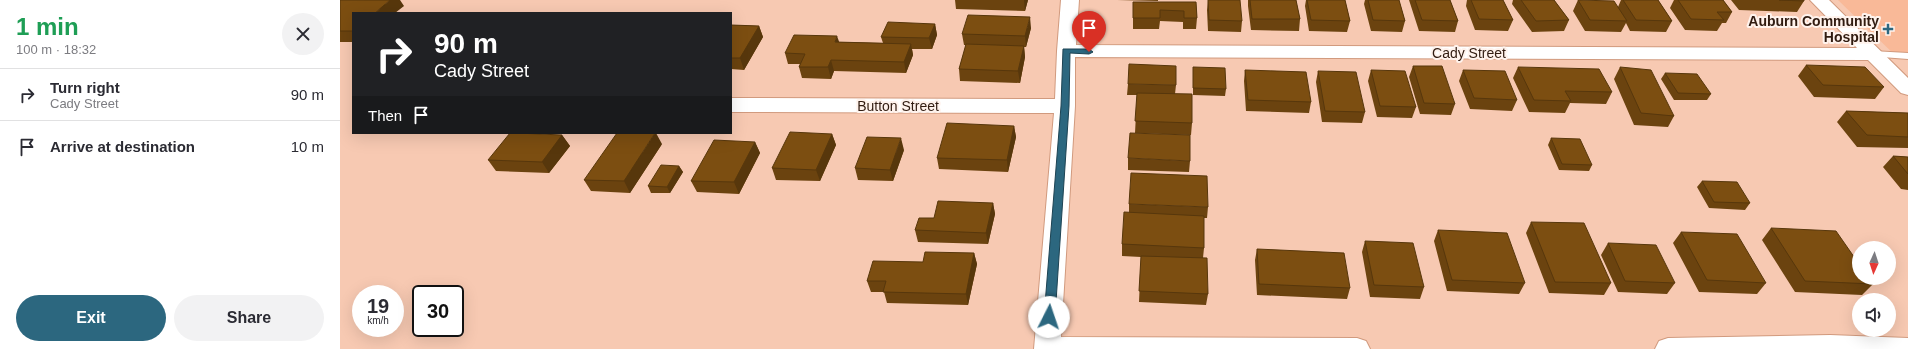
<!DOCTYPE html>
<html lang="en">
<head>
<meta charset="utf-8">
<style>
  :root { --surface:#fff; --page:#f2f2f3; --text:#2b2b33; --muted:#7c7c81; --line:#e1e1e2; --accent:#2c677f }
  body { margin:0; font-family:Arial,sans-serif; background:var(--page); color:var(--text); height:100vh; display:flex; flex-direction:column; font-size:15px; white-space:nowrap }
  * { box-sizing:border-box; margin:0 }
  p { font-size:13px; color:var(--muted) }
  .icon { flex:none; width:22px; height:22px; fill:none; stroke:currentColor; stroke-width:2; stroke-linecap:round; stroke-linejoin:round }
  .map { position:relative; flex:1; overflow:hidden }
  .sheet { display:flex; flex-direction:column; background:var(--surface); width:340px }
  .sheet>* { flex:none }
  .guide { position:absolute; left:12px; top:12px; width:380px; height:122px; border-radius:0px; box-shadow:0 4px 16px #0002; background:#202124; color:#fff; overflow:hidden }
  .needle { width:26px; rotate:183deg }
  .buttons { position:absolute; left:1512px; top:241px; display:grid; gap:8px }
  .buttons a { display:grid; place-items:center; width:44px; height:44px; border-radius:50%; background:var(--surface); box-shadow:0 4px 16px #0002; font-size:20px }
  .speed { position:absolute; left:12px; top:285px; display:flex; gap:8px; font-size:20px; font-weight:700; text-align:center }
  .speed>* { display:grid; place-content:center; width:52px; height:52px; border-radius:50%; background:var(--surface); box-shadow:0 4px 16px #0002; line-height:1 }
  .speed small { font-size:10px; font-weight:400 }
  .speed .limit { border:2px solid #111; border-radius:6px; background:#fff; color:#111 }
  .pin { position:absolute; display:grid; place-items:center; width:34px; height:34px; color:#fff; margin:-41px -17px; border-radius:50% 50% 50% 0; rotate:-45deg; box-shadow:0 0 4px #0007 }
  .pin .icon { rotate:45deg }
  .me { position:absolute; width:44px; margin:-22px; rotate:4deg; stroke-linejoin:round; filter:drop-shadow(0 0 3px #0008) }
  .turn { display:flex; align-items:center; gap:14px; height:84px; padding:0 16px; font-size:18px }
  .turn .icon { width:52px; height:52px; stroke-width:2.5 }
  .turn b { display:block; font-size:28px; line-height:34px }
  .then { display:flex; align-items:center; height:38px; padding:0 16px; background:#0003; gap:8px; font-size:15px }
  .round { display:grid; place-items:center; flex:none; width:42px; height:42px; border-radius:21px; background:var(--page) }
  .summary { display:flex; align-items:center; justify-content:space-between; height:68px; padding:0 16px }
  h1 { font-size:24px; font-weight:700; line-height:30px; color:#1e9e55 }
  .action { display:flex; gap:8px; margin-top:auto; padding:8px 16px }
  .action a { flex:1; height:46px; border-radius:24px; background:var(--accent); color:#fff; font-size:16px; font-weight:700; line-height:46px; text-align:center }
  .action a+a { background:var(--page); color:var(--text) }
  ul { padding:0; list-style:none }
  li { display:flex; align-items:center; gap:12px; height:52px; padding:0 16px; border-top:1px solid var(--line) }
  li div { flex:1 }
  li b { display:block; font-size:15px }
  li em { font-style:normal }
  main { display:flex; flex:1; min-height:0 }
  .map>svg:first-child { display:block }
  .built { fill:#f9b998 }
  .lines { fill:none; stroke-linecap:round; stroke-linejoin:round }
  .lane-casing { stroke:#d19a7e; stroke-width:2 }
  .street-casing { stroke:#d19a7e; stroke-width:2 }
  .lane { fill:#fff; fill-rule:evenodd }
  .street { fill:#fff; fill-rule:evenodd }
  .wall { fill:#6b430f }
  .shaded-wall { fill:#57370c }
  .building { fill:#7c4e11; stroke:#57370c }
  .route { fill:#2c677f; stroke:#1d4353 }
  .poi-dot { fill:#2c677f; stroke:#fff3ed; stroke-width:1.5 }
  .labels { text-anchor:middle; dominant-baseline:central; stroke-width:4; stroke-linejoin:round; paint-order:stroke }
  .poi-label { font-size:14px; font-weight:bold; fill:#311c11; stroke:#fff3ed; text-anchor:end }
  .street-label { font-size:14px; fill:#311c11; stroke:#fff3ed }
</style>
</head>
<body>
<main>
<section class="sheet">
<div class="summary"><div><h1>1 min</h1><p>100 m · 18:32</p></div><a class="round"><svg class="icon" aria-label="close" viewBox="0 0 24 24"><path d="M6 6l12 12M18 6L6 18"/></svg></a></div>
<ul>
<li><svg class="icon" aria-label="right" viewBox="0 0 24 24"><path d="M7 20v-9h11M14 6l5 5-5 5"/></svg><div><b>Turn right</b><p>Cady Street</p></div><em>90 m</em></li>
<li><svg class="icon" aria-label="arrive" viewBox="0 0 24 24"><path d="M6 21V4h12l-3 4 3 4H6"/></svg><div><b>Arrive at destination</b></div><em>10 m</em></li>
</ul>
<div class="action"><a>Exit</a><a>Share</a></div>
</section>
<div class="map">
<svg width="1568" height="349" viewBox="0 0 1568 349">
  <rect width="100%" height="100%" fill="#f7c9b2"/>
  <!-- built -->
  <path class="built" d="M1498,0H1568V58H1558Z"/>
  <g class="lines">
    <defs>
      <path id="lane" d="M1532,51L1568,53V59L1529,56L1527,54L1529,52Z"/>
      <path id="street" d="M721,0H739L736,45L1517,48L1470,0H1489L1568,78V95L1561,93L1528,60L735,57V106L721,337L1017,338L1026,341L1030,349H694L714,113L391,112V98L715,99L717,51Z
        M1490,335L1568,338V349H1315L1319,341L1328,338Z"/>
    </defs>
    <!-- lane casing -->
    <use href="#lane" class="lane-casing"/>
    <!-- street casing -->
    <use href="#street" class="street-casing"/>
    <!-- lane -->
    <use href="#lane" class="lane"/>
    <!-- street -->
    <use href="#street" class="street"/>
  </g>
  <!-- wall -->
  <path class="wall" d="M0,0L64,6L13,13V42H0Z
    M615,0H688L685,11L616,9Z
    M777,0H818V1Z
    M868,0L902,21L901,32L868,31L867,10Z
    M908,0H956L960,19L959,31L911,30L908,6Z
    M966,0H1005L1010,21L1007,32L969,31L965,6Z
    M1025,0H1059L1065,21L1062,32L1031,31L1024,4Z
    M1069,0H1110L1118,21L1115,32L1079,31Z
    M1127,0H1163L1173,20L1168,31L1135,30L1126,6Z
    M1173,0H1214L1229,20L1224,31L1192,32L1172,4Z
    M1238,0L1278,7L1281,0H1318L1332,21L1326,32L1290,31L1286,23L1281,32L1245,31L1233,11Z
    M1334,0H1383L1392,12L1386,23H1382L1377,31L1345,30L1330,8Z
    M1391,0H1464V1L1457,12L1399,10Z
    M793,2H856L857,18L856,29H843V22L820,21L819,29H793Z
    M595,24L597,35L592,49H572L573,55L566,73L494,71L491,79L462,78L459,67L460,64H448L445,53L499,42L543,43L541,37Z
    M391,25L419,26L423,37L404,70L391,69Z
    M691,28L686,47H684L685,57L680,83L620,81L619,69L626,45H624L622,34Z
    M1466,65L1544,87L1535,99L1474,97L1458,76Z
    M1073,66L1115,104L1111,115L1080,114L1069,77Z
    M853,67L886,89L885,96L853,95Z
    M1178,67L1272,92L1266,104L1230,103L1225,113L1189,112L1173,78Z
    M1280,67L1334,116L1328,127L1294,125L1274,79Z
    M905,70L971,102L969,113L906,111L904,81Z
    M1031,70L1076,107L1072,118L1037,117L1028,81Z
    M1123,70L1177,100L1172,111L1130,109L1119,81Z
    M978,71L1025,112L1022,123L982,122L976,82Z
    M1325,73L1371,94L1367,100H1334L1321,79Z
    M788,84L836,85L835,94L852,123L851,135L795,133L797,95H787Z
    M1506,111L1568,113V148L1517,147L1497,122Z
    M674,126L676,137L668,172L599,169L597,158Z
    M492,134L496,145L480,181L436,180L432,168Z
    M222,135L230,146L209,173L156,171L148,160Z
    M1211,138L1252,165L1249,171L1219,170L1208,145Z
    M415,142L420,153L399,194L357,192L351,181Z
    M322,144L290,193L251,191L244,180Z
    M564,150L553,181L518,180L515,168Z
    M1553,156L1568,157V190L1561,189L1543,167Z
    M788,158L850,161L849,172L788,170Z
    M339,166L343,172L330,193H311L308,186Z
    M1362,181L1410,203L1405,210L1369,208L1357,187Z
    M653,203L655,214L648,244L578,242L575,230L594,218Z
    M789,204L868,207L867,218H864V248L863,258L868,294L866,305L799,302L801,257L782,256V244L789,213Z
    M1191,222L1271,283L1264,295L1209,293L1186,233Z
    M1431,228L1533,284L1522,295L1455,292L1422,240Z
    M1098,230L1185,283L1179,294L1107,291L1094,241Z
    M1341,232L1426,283L1417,294L1359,292L1333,243Z
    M1025,241L1084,287L1080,299L1030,297L1022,252Z
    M1268,243L1335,283L1327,294L1278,292L1261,255Z
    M917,249L1010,288L1007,299L917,295L915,260Z
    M634,253L637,264L628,305L547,303L544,292H531L527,281L583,262Z"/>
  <!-- shaded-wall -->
  <path class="shaded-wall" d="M50,0H60L64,6L55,13H35Z
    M684,0H688L685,11Z
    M690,17L691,28L686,47L685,36Z
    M595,24L597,35L592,49L589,38Z
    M419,26L423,37L404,70L400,58Z
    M497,36L501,47L495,42Z
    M571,44L573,55L566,73L564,62Z
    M684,46L685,57L680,83L678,71Z
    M491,60L494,71L491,79L488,67Z
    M674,126L676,137L668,172L667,160Z
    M315,133H316L322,144L290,193L284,181Z
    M492,134L496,145L480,181L476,170Z
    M222,135L230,146L209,173L202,162Z
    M561,138L564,150L553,181L550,170Z
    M415,142L420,153L399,194L394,182Z
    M339,166L343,172L330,193L327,187Z
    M653,203L655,214L648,244L646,233Z
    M634,253L637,264L628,305L626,294Z"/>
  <!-- building -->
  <path class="building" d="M0,0H50L35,13H13V31H0Z
    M868,0H900L902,21L869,20Z
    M910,0H956L960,19H912Z
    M967,0H1005L1010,21L971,20Z
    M1028,0H1059L1065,21L1033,20Z
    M1075,0H1110L1118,21L1082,20Z
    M1131,0H1163L1173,20L1139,19Z
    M1181,0H1214L1229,20L1196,21Z
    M1238,0L1274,1L1287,21L1250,20Z
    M1283,0H1318L1332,21L1296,20Z
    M1338,0H1383L1392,12H1377L1384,20L1351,19Z
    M1439,0H1464V1Z
    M793,2H856L857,18H844V11L820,10V18H793Z
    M628,15L690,17L685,36L622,34Z
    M548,22L595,24L589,38L541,37Z
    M391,25L419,26L400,58H391Z
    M454,35L497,36L495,42L571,44L564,62L491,60L488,67H459L465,54L445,53Z
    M626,44L684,46L678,71L619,69Z
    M789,64L836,66V85L788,84Z
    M1466,65L1525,67L1544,87L1483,85Z
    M1073,66H1102L1115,104L1084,103Z
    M853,67L885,68L886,89L853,88Z
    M1178,67L1259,69L1272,92L1225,91L1231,101L1194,100Z
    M1280,67L1311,70L1334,116L1301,113Z
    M905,70L966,72L971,102L908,100Z
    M1031,70L1065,71L1076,107L1040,106Z
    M1123,70L1165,71L1177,100L1134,98Z
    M978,71L1016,72L1025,112L985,111Z
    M1325,73L1357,74L1371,94L1338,93Z
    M797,93L852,94V123L795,121Z
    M1506,111L1568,113V137L1527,135Z
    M607,123L674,126L667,160L597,158Z
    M450,132L492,134L476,170L432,168Z
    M170,133H177L222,135L202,162L148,160Z
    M277,133H315L284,181L244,180Z
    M790,133L850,135V161L788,158Z
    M527,137L561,138L550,170L515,168Z
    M1211,138L1240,139L1252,165L1222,164Z
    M374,140L415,142L394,182L351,181Z
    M1553,156L1568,157V174Z
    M321,165L339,166L327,187L308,186Z
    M791,173L867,176L868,207L789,204Z
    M1362,181L1397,182L1410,203L1374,202Z
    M598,201L653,203L646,233L575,230L579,218H594Z
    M784,212L864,216V248L782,244Z
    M1191,222L1244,223L1271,283L1215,282Z
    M1431,228L1496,231L1519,264V278H1529L1533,284L1465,281Z
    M1098,230L1167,233L1185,283L1112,280Z
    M1341,232L1397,234L1426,283L1367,280Z
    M1025,241L1073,243L1084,287L1034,285Z
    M1268,243L1316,245L1335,283L1285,281Z
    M917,249L1004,253L1010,288L919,284Z
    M585,252L634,253L626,294L543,292L546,281H527L533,261L583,262Z
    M801,256L867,258L868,294L799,291Z"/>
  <!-- route -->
  <path class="route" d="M723,49H749L753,52L749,54L730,53L729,106L715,317L713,320H706L704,317L721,106Z"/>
  <!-- markers -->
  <path class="poi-dot" d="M1546 23h4v4h4v4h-4v4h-4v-4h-4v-4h4z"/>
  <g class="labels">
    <!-- poi labels -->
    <g class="poi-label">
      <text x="1539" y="21">Auburn Community<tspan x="1539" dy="16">Hospital</tspan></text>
    </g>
    <!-- street labels -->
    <g class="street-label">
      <text x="1129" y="53">Cady Street</text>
      <text x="558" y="106">Button Street</text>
    </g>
  </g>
</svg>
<div class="buttons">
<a><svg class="needle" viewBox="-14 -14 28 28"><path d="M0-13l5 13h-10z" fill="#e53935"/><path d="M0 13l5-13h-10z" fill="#7c7c81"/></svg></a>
<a><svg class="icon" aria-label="sound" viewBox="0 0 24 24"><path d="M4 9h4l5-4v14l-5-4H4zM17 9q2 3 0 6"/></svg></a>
</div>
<div class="speed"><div>19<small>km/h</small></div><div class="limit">30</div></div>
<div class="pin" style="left:749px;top:52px;background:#d93025"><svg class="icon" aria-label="arrive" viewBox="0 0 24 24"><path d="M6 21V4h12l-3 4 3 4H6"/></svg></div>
<svg class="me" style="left:709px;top:317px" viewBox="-20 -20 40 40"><circle r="19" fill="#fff"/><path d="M0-13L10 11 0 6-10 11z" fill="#2c677f"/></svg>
<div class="guide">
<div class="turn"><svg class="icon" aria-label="right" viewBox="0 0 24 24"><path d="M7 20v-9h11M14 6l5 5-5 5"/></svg><div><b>90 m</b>Cady Street</div></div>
<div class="then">Then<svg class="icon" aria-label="arrive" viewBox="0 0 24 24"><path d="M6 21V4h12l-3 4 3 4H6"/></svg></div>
</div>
</div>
</main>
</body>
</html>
